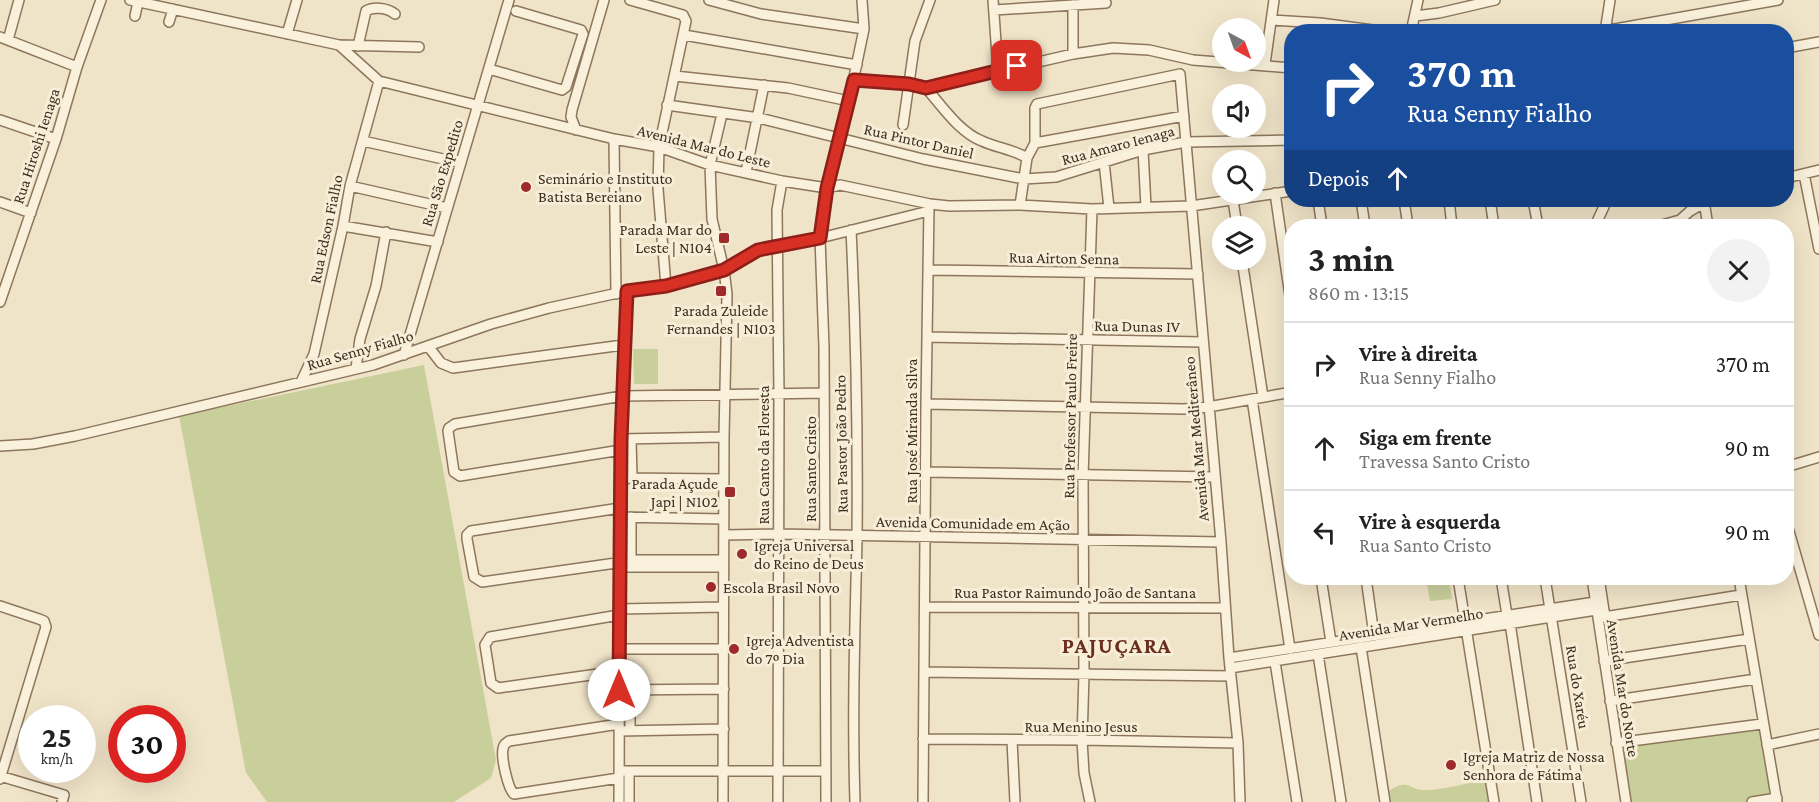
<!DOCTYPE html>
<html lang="pt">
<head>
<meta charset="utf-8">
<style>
  :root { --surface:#fff; --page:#f2f2f2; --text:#222; --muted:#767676; --line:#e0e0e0 }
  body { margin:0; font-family:"Crimson Pro",serif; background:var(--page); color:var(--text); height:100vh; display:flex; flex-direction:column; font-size:22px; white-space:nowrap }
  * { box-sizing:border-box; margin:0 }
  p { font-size:20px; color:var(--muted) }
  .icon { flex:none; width:33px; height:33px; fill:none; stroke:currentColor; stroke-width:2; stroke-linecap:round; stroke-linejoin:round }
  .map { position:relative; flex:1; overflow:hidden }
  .panel { position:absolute; left:1284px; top:219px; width:510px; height:366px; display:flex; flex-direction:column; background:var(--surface); border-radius:24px; box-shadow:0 6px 24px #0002 }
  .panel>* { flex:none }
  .banner { position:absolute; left:1284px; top:24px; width:510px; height:183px; border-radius:24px; box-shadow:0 6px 24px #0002; background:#1a4fa0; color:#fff; overflow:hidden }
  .needle { width:39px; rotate:139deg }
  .buttons { position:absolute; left:1212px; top:18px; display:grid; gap:12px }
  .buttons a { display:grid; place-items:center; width:54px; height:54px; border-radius:50%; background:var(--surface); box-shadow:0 6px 24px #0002; font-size:30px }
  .speed { position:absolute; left:18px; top:705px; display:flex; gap:12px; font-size:30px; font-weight:700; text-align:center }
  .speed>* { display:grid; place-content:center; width:78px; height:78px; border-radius:50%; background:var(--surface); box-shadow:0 6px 24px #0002; line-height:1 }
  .speed small { font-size:15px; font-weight:400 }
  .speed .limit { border:9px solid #d22; background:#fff; color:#111 }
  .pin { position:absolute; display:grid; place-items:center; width:51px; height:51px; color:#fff; margin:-26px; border-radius:12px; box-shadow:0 3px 9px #0006 }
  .me { position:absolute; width:66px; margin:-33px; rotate:0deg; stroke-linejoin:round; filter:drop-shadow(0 0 4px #0008) }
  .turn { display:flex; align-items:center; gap:21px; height:126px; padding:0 24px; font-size:27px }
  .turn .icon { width:78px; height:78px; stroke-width:2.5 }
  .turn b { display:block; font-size:42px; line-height:51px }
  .then { display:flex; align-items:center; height:57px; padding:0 24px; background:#0003; gap:12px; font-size:22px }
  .round { display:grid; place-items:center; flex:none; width:63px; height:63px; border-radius:32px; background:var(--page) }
  .summary { display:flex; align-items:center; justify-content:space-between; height:102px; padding:0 24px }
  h1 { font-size:36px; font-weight:700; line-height:45px }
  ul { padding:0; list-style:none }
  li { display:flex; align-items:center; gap:18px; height:84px; padding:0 24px; border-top:2px solid var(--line) }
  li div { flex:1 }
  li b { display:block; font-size:22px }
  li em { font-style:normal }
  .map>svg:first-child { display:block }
  .green { fill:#c9cf9b }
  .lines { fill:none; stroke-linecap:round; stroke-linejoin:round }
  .minor-casing { stroke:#8d765c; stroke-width:12 }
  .minor { stroke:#faf1dc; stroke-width:9 }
  .route-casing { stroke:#8d1f18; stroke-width:15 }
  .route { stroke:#d93025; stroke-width:10 }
  .poi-dot { fill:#9e2a2b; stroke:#f7eed8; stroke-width:2 }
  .labels { text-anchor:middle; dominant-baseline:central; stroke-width:6; stroke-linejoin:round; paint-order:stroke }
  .street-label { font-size:16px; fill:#3d2e20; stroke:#f7eed8 }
  .poi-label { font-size:16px; fill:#3d2e20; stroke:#f7eed8; text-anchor:start }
  .district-label { font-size:22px; font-weight:bold; letter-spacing:1.5px; fill:#6b2e1e; stroke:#f7eed8 }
</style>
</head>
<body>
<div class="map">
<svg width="1819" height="802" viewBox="0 0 1819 802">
  <rect width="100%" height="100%" fill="#f0e4c8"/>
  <!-- green -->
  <path class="green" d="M633,349H658V384H634Z
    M424,365L496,760L491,778L454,802H267L246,773L179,416Z
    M1426,578H1449L1452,599L1430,601Z
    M1762,724L1777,798L1747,802H1626L1619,742Z
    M1486,779L1490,802H1389V791C1409,777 1410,791 1425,790C1445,790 1467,783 1486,779Z"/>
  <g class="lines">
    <defs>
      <path id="minor" d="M130,0L339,45L379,81L614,139L659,147L710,165L782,181L827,188L840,185L930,204L949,206L1020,205L1092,209L1191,206L1292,191
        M630,0L683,15L686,21L659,147L658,189L666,286
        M709,0L761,14L864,29
        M993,0L998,70
        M994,10L1106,3
        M135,16L138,2
        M1415,16L1439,13L1495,0
        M1272,20L1320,23L1388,32
        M169,22L173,9
        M1411,32L1418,0
        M1598,32L1778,0
        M1605,32L1610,0
        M287,34L297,0
        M684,35L857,65
        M0,37L77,67
        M8,40L19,0
        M339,45L419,47
        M358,46L366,11C373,6 388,8 395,14
        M1786,48L1819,42
        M1073,54V5
        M1265,64L1274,0
        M489,69L562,90L566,87L583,34L581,30L516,11
        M675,76L788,88L849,101
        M854,80L909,84L926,88L1073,54L1113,48L1149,50L1193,60L1292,68
        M926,88C942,106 959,132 982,141C997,148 1013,149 1027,158
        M667,105L759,118L923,159L1024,179L1056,177L1143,150L1186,142L1292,140
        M722,114L710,165L712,219L724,270L727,294L724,437L723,802
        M0,120L56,139
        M903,125L915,41L930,0
        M576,130L571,117L572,110L604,0
        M614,139L616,294
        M363,141L461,163
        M1035,143L1184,116
        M1143,150L1146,207
        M1104,162L1109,208
        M746,172L764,85
        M1804,174L1819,249
        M1786,178L1819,170
        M350,186L447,208
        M1275,193L1292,310
        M1233,200L1237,226
        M1318,200L1322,226
        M1361,200L1365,226
        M1404,200L1408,226
        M1449,200L1452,226
        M1490,200L1494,226
        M1533,200L1538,226
        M1704,201L1708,226
        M0,202L31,213
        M1020,205L1027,158L1035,143V108L1037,104L1180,74L1221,542L1229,658L1238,743L1240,802
        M343,226L438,242
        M1595,226L1607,200
        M1658,226L1680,220L1690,211L1709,200
        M851,230C856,333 858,436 857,539C855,627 852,714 855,802
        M1242,260L1263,397
        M930,270L1198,274
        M0,302L56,139L77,67L101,0
        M927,337L1203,342
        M428,346L441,363L453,368L623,345
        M404,355L509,0
        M356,368L360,339L376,286L386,232
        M301,382L314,354L343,226L350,186L379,81
        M1252,399L1290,649
        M926,404L1184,409L1208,407L1292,392
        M621,439L724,437
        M631,439L632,478
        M0,446L33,444L75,436L373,365L491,324L549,308L627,291L666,286L724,270L758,250L820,238L929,211
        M621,450L460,476L454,472L448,431L449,428L455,424L622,396L824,393
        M1786,467L1819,457
        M926,472L1214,477
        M621,478L724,479
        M620,508L471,531L467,535V539L474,577L482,582L616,563L620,560H723
        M619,517L724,519
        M631,517V566
        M1786,521L1819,635
        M724,535L778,534L1221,542
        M616,563L619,567H723
        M1321,578L1331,642
        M1366,578L1374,635
        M1458,578L1494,802
        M1501,578L1507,615
        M1545,578L1581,802
        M1592,578L1626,802
        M1599,578L1605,617
        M1739,578L1777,802
        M0,606L39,619L44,621L46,627L0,779
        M925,607L1225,608
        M619,609L723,607
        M1598,618L1741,595
        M1510,623L1537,802
        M1361,647L1385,802
        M619,649H724
        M1318,654L1341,802
        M1229,658L1595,602
        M1615,660L1628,741
        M1604,661L1749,639
        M1275,662L1297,802
        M1230,668L1596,610
        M619,671L498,688L491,683L485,645L490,637L619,615
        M924,672L1231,676
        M619,690L724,689
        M630,690V730
        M1610,701L1756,679
        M619,724L509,741C505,744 504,744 503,749C501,758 508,789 514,794L619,778
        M619,731L724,729
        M923,739L1082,740L1238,743
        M1012,740L1015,802
        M1616,743L1762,724
        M1767,745L1819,734
        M619,771H826
        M629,771V802
        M0,776L64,795L62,802
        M619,802C620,632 616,461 627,291
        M778,802L779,395L777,210L782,181
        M826,802L824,347L820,238L827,188L849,101L864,29L862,0
        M923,802L926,404L929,207
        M1090,802L1084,773L1082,740L1084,674L1083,476L1092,209
        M1752,802L1777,798"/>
    </defs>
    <!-- minor casing -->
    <use href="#minor" class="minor-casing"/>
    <!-- minor -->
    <use href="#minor" class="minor"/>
  </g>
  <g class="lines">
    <defs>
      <path id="route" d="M619,690L621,439L627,291L666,286L724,270L758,250L820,238L827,188L854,80L909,84L926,88L1017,66"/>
    </defs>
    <!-- route casing -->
    <use href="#route" class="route-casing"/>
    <!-- route -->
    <use href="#route" class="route"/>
  </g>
  <!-- markers -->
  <g class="poi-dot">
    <circle cx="526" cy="187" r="6"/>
    <rect x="718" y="232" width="12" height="12" rx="3"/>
    <rect x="715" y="285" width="12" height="12" rx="3"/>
    <rect x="724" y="486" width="12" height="12" rx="3"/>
    <circle cx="742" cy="554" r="6"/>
    <circle cx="711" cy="587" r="6"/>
    <circle cx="734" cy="649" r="6"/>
    <circle cx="1451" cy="765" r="6"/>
  </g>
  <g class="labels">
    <!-- street labels -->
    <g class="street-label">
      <text transform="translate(919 141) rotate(13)">Rua Pintor Daniel</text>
      <text transform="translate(1118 145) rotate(-15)">Rua Amaro Ienaga</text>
      <text transform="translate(36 146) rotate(-72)">Rua Hiroshi Ienaga</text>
      <text transform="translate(704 146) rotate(14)">Avenida Mar do Leste</text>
      <text transform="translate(442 173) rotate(-73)">Rua São Expedito</text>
      <text transform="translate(326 229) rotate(-78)">Rua Edson Fialho</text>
      <text transform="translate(1064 258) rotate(1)">Rua Airton Senna</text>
      <text transform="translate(1137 326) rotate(1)">Rua Dunas IV</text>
      <text transform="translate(360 350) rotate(-16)">Rua Senny Fialho</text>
      <text transform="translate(1070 416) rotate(-89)">Rua Professor Paulo Freire</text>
      <text transform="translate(911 431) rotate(-90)">Rua José Miranda Silva</text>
      <text transform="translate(1196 439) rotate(-95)">Avenida Mar Mediterâneo</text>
      <text transform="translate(841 444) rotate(-91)">Rua Pastor João Pedro</text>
      <text transform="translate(763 455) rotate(-90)">Rua Canto da Floresta</text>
      <text transform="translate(810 469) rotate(-90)">Rua Santo Cristo</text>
      <text transform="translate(973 523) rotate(1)">Avenida Comunidade em Ação</text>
      <text x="1075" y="592">Rua Pastor Raimundo João de Santana</text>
      <text transform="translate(1411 624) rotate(-9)">Avenida Mar Vermelho</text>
      <text transform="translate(1578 687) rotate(81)">Rua do Xaréu</text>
      <text transform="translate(1623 688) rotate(81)">Avenida Mar do Norte</text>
      <text x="1081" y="726">Rua Menino Jesus</text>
    </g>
    <!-- poi labels -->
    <g class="poi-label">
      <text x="538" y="178">Seminário e Instituto<tspan x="538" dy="18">Batista Bereiano</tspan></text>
      <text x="712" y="229" text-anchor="end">Parada Mar do<tspan x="712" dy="18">Leste | N104</tspan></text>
      <text x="721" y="310" text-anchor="middle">Parada Zuleide<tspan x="721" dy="18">Fernandes | N103</tspan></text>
      <text x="718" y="483" text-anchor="end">Parada Açude<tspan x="718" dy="18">Japi | N102</tspan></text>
      <text x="754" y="545">Igreja Universal<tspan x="754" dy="18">do Reino de Deus</tspan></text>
      <text x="723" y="587">Escola Brasil Novo</text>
      <text x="746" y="640">Igreja Adventista<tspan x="746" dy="18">do 7º Dia</tspan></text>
      <text x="1463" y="756">Igreja Matriz de Nossa<tspan x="1463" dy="18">Senhora de Fátima</tspan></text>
    </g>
    <!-- district labels -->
    <g class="district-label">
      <text x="1117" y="645">PAJUÇARA</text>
    </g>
  </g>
</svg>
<div class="buttons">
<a><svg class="needle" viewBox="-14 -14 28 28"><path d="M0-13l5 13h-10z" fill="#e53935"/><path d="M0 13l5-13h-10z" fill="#767676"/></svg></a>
<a><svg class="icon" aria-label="sound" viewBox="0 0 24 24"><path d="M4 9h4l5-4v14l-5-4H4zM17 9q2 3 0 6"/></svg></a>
<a><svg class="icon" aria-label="search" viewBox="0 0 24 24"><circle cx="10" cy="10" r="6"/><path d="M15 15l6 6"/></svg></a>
<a><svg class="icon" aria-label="layers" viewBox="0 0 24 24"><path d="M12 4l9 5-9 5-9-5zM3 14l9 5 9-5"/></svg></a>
</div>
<div class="speed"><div>25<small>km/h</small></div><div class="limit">30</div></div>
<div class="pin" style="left:1017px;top:66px;background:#d93025"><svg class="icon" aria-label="arrive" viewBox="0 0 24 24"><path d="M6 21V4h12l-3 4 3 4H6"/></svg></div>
<svg class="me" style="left:619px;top:690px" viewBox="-20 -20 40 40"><circle r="19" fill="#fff"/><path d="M0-13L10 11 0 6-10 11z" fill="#d93025"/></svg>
<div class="banner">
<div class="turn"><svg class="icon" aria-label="right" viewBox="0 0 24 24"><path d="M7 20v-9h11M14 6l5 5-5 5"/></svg><div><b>370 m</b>Rua Senny Fialho</div></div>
<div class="then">Depois<svg class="icon" aria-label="ahead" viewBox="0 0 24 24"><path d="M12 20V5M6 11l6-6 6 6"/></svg></div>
</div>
<section class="panel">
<div class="summary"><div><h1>3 min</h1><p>860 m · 13:15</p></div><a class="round"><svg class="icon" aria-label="close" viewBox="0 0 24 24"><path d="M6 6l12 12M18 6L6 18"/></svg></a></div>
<ul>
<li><svg class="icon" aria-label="right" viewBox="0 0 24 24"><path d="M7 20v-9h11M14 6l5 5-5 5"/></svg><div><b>Vire à direita</b><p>Rua Senny Fialho</p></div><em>370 m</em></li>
<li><svg class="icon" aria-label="ahead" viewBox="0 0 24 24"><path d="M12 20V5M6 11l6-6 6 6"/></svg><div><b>Siga em frente</b><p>Travessa Santo Cristo</p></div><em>90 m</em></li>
<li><svg class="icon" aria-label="left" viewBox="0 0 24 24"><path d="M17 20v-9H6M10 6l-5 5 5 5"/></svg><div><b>Vire à esquerda</b><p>Rua Santo Cristo</p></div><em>90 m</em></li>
</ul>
</section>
</div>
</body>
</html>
